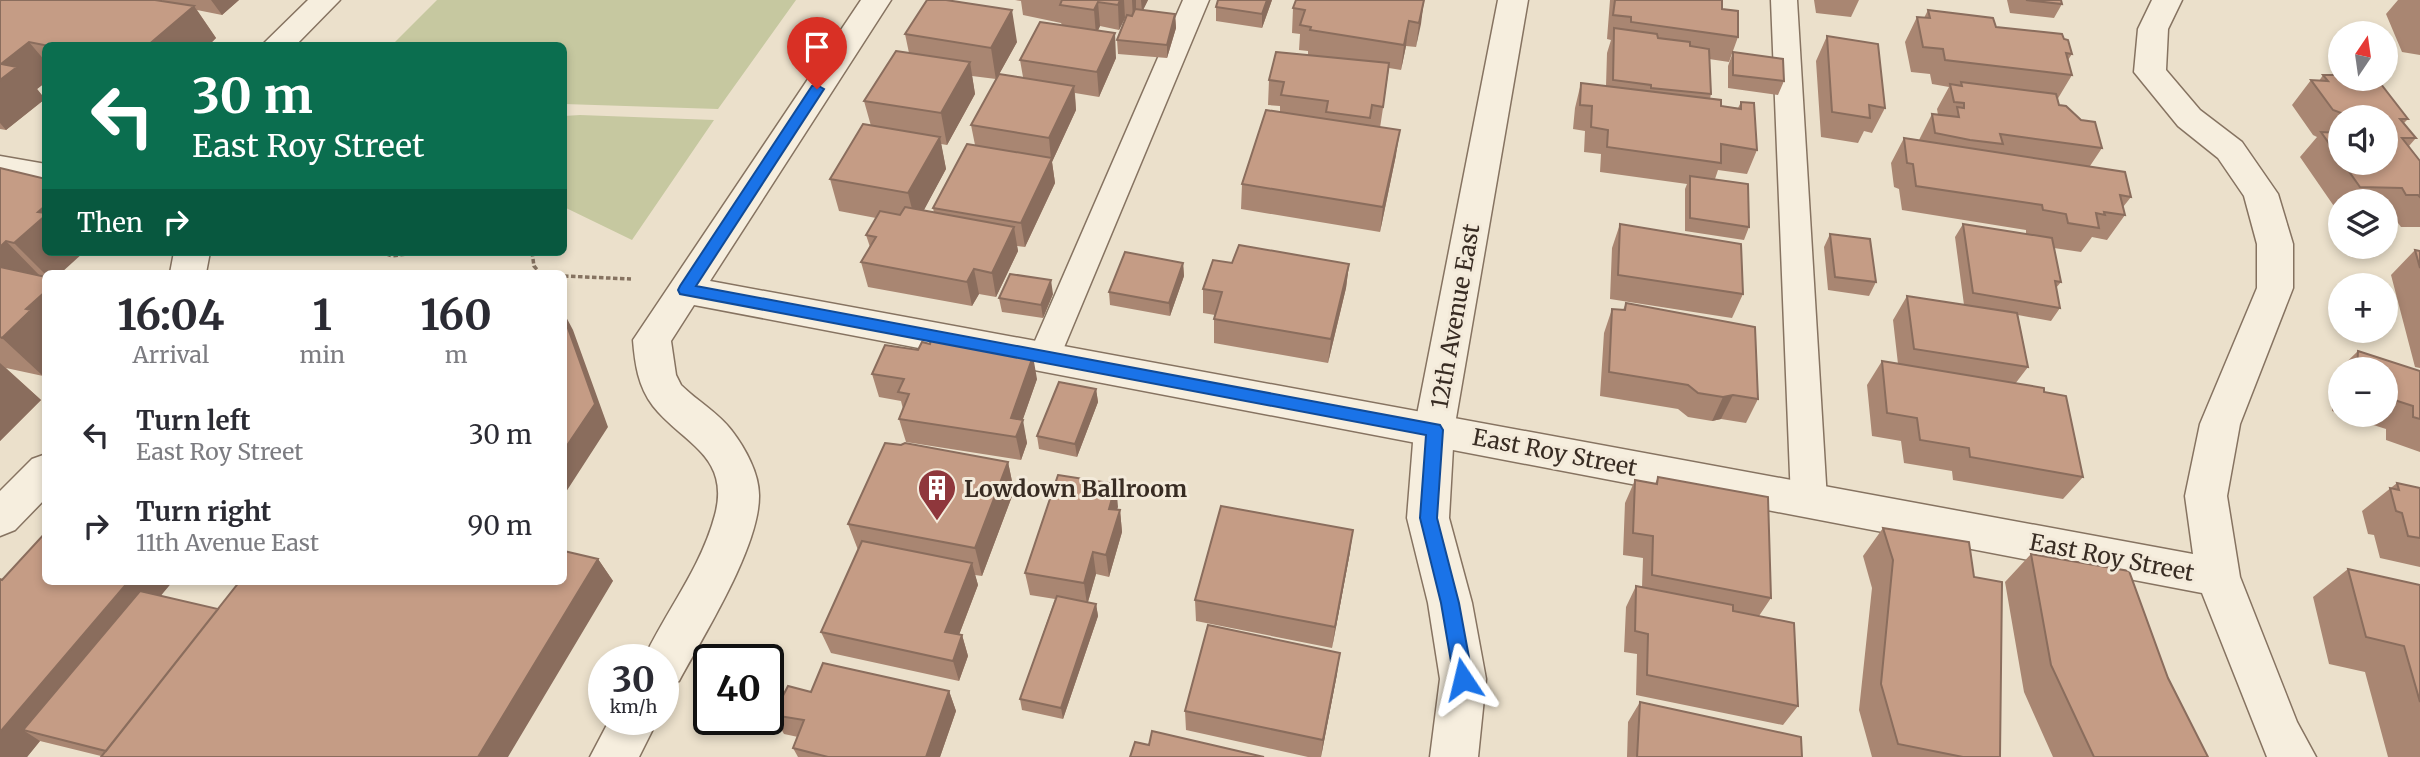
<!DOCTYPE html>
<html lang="en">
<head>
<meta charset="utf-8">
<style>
  :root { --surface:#fff; --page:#f2f2f3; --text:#2b2b33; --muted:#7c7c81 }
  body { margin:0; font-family:Merriweather,serif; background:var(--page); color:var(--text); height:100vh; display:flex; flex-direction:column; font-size:26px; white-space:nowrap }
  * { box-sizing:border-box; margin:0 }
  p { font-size:23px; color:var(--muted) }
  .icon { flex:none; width:38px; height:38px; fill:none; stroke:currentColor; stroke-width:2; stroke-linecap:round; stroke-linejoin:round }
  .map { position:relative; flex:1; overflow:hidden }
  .details { position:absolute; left:42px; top:270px; width:525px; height:315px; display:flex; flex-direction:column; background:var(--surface); border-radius:10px; box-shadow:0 4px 10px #0003 }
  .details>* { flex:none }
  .top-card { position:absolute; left:42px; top:42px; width:525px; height:214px; border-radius:10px; box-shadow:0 4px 10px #0003; background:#0b6e4f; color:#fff; overflow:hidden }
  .needle { width:46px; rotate:13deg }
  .fabs { position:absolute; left:2328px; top:21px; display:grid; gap:14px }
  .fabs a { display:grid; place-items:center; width:70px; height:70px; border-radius:50%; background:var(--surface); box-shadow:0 4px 10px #0003; font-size:35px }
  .speed { position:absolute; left:588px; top:644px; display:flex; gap:14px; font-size:35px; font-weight:700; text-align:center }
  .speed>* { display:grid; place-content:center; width:91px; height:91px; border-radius:50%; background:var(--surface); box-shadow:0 4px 10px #0003; line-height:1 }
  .speed small { font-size:18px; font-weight:400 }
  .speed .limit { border:4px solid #111; border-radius:10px; background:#fff; color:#111 }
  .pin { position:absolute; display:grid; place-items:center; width:60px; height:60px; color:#fff; margin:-72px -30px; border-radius:50% 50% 50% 0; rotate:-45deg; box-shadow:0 0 7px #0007 }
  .pin .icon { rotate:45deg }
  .me { position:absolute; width:77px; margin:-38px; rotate:350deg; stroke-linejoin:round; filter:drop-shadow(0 0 5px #0008) }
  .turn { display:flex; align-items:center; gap:24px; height:147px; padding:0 35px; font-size:32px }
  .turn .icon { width:91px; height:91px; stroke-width:2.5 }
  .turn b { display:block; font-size:49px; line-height:60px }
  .then { display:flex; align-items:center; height:66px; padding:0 35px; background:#0003; gap:14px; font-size:26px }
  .eta { display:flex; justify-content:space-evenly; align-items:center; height:119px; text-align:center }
  .eta b { font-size:42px; font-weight:700; line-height:49px }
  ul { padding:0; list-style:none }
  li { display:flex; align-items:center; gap:21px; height:91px; padding:0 35px }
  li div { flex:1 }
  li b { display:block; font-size:26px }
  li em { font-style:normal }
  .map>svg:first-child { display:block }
  .green { fill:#c6c8a0 }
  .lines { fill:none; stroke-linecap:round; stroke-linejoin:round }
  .service-casing { stroke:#867361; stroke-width:3 }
  .minor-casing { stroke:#867361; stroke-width:3 }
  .tertiary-casing { stroke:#867361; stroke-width:3 }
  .path { stroke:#867361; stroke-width:3.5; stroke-dasharray:4.5 2.5; stroke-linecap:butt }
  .service { fill:#f6eede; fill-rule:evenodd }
  .minor { fill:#f6eede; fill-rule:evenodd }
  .tertiary { fill:#f6eede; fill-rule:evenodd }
  .wall { fill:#a98672; fill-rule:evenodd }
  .shaded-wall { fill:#8a6d5d }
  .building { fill:#c59c85; stroke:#8a6d5d; stroke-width:2 }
  .route { fill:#1a73e8; stroke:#114b97; stroke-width:2 }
  .labels { text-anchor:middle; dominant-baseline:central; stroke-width:6; stroke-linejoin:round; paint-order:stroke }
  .street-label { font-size:23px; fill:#382c23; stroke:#f3eada }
  .poi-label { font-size:23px; font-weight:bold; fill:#382c23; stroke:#f3eada; text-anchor:start }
</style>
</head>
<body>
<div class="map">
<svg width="2420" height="757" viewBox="0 0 2420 757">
  <rect width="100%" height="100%" fill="#ebe0cb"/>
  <!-- green -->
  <path class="green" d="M437,0H796L718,109L564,104V46L392,45Z
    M580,115L714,120L632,240L564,207V116Z"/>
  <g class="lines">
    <defs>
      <path id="service" d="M1183,0H1209L1060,357L1056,366L1044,370L1032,366L1028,357Z
        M1771,0H1797L1827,500L1822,511L1809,515L1796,511L1791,500Z"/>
      <path id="minor" d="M308,0H340L295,46H261Z
        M861,0H891L710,281L2193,554L2185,496L2200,424L2257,288V244L2244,196L2218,158L2178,126L2134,72L2138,29L2152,0H2182L2168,29L2166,70L2200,110L2242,142L2278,194L2293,244V288L2240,424L2227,496L2240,577L2297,722L2316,757H2267L2202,593L694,305L671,341L676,375L681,385C697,401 719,413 732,431C745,448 759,473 759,495C760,546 704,635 679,681L663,686V660H643C666,611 701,568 715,515C731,455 682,443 653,406C638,386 635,364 633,340Z
        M0,156L46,164V187L0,178Z
        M174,252H210L206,273H170Z
        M46,454V498L15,530L0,536V491L32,459Z
        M610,719H658L639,757H590Z"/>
      <path id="tertiary" d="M1498,0H1528L1454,430L1449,518L1472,603L1486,679L1478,757H1430L1440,679L1428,603L1407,518L1414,430Z"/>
    </defs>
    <!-- service casing -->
    <use href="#service" class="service-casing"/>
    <!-- minor casing -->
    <use href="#minor" class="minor-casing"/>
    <!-- tertiary casing -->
    <use href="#tertiary" class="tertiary-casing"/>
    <!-- path -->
    <path class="path" d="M380,252L392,256L421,252
      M532,252L534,266L540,273
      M564,276L631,279"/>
    <!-- service -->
    <use href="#service" class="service"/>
    <!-- minor -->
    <use href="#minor" class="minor"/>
    <!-- tertiary -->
    <use href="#tertiary" class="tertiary"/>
  </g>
  <!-- wall -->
  <path class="wall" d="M162,0H239L222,15L197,10L216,38L208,46H46V82L37,89L45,99L6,130L0,129V1H163Z
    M1015,0H1148L1143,10L1175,14L1176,28L1167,58L1118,54L1117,40L1126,19L1125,18L1119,30L1100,26L1098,30L1116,58L1099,97L1075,93L1076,110L1052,162L1055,183L1025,247L1017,246L1018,251L996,297L979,294L972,306L868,287L861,262L870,247L866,235L876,218L839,211L830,179L871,126L864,101L909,53L905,34L1017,42L999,74L1023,77L1020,60L1062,25L1061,23L1023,15L1021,1ZM972,76L996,79L971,125L975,145L933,208L934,213L923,211L946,169L941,144L947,145L975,94Z
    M1272,0L1262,28L1216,21V7Z
    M1424,0L1416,47L1406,46L1401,70L1389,68L1380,128L1396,155L1380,232L1241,209L1242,184L1280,113V106L1268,105L1269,80L1308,55V51L1299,50L1300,34L1292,33L1293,8Z
    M1610,0H1722V9L1738,37L1729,62L1709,59L1711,94L1710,99L1721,106L1738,108L1741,102L1757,150L1747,174L1718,170L1715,179L1749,227L1744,240L1685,231V189L1687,184L1600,172L1601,154L1584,152L1585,131L1573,129L1575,108L1581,83L1606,86L1607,53L1611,40L1607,39Z
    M1814,0H1859L1851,17L1816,13Z
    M2007,0H2061L2062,4L2054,18L2010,13Z
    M2398,0H2420V55L2402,52L2386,14Z
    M1928,10L1996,27L2064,39L2072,54L2068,60L2072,75L2057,100L2059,105L2102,148L2090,166L2131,197L2123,207L2125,215L2107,240L2092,237L2081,252L2054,248L2061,282L2056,288L2060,308L2051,321L2018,315L2028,367L2015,384L2044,392L2083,477L2063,499L1953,480L1952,471L1904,463L1901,441L1872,436L1867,385L1882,361L1898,364L1893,320L1907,296L1964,305L1955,237L1963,224L2026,234V230L1902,210L1899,189L1894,187L1891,163L1904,138L1919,140L1932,114L1938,115L1937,109L1949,87L1932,84L1930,74L1911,72L1905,42L1917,17L1924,18Z
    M1827,36L1885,108L1872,133L1864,131L1858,143L1821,137L1816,61Z
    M1733,52L1784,81L1778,95L1728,88V66Z
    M2323,75L2408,119L2404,123L2416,138L2409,146L2420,161V227H2401L2395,219H2385V201H2340V212H2338L2300,157L2317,137L2313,135L2292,105L2311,80L2319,81ZM2340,117H2385V163H2340Z
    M0,168L46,252L83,253L46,273V373L43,376L6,368L41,400L0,441Z
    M1620,224L1743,294L1732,318L1610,299L1612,248Z
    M1830,234L1876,282L1869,296L1828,290L1824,247Z
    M2415,250L2420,251V368L2415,367L2391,275Z
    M1183,263L1184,276L1170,316L1110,305L1109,292Z
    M1232,263L1349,264L1346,288L1328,363L1214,343V319L1215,315L1203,313V289Z
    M1053,294L1043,318L1002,312L999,298Z
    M1626,303L1758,399L1746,423L1721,419L1712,421L1688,417L1678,409L1600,396L1604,333L1612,309L1623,310Z
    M918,350L1037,379L1022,421L1027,443L1021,460L906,442L899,419L903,409L901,401L879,397L872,374Z
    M2358,351L2420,371V452L2386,440V429L2342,415H2385V369H2340V414L2332,411L2333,375Z
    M1096,389L1098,402L1077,457L1039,449L1037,436Z
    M1008,462L1014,491L982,576L975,575L978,585L959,635H962L968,656L959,681L831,653L821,632L858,550L848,524Z
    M1658,477L1771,598L1759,616L1798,706L1783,725L1636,695L1637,654L1624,652L1626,607L1636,586L1642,587L1643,558L1623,555L1625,503L1635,480L1655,484Z
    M2397,483L2420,488V567L2380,558L2374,535L2368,534L2362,511Z
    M1116,484L1117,509L1120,510L1122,532L1109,577L1096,574L1088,602L1096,604L1098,616L1063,719L1022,710L1020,699L1055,599L1030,595L1025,573Z
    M1883,528L2000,757H1872L1859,710L1872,588L1863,556Z
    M1350,552L1332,648L1196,621L1195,600Z
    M2031,554L2168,678L2208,757H2053L2024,692L2005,582Z
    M598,559L613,581L101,756L40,741L27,757H0L2,580L46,581H173L160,596L218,609Z
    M2348,569L2420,585V757H2388L2365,672L2329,664L2313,597Z
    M1337,674L1321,757H1308L1186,730L1185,711Z
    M949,691L956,711L940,757H798L793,748L798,737L784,734L773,715L811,692Z
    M1640,702L1802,757H1627L1628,722Z"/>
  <!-- shaded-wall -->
  <path class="shaded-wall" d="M211,0H239L222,15Z
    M1120,0H1124L1125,18L1119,30L1118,5Z
    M1132,0H1136V11L1133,20Z
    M1141,0H1148L1142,12Z
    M1267,0H1272L1262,28V14Z
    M1424,0L1421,24L1416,47L1419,23Z
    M1098,2L1100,26L1096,35L1094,10Z
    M194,6L216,38L208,46H147Z
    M1012,10L1017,42L996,80L991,48Z
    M1175,14L1176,28L1167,58V45Z
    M1409,21L1406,46L1401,70L1404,45Z
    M1115,33L1116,58L1099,97L1097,72Z
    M29,42L46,62V82L37,89L45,99L6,130L0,123V80L1,64Z
    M970,62L975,94L947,145L941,113Z
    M1074,86L1076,110L1052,162L1055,183L1025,247L1021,223L1051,159L1049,138Z
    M1400,130L1396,155L1380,232L1383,207Z
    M940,137L946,169L916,225L908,193Z
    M46,205V252L83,253L61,273H46V275L14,243L38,212Z
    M1014,227L1018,251L996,297L992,273Z
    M6,241L44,280L0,282V247Z
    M1183,263L1184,276L1170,316L1169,303Z
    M1349,264L1346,288L1328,363L1331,339Z
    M974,269L979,294L972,306L967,282Z
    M1051,280L1053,294L1043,318L1041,305Z
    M46,291V373L43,376L2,338L26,309Z
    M564,313L573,330L608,427L564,495Z
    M1033,356L1037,379L1022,422L1023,420L1027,443L1021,460L1016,437L1011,418Z
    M0,363L41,400L0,441Z
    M1096,389L1098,402L1077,457L1075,444Z
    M1733,395L1721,419L1712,421L1723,397Z
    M1008,462L1014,491L982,576L975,548Z
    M1116,484L1118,507L1111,531L1109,509Z
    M1120,510L1122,532L1109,577L1106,555Z
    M1353,530L1350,552L1332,648L1335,627Z
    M1093,552L1096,574L1087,605L1084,583Z
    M598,559L613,581L508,757H478Z
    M972,563L978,585L952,653L945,632Z
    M129,581H173L45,736L23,730L40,741L27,757H0V732Z
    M1096,604L1098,616L1063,719L1061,708Z
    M962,635L968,656L959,681L953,661Z
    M1340,653L1337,674L1321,757L1323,740Z
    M949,691L956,711L940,757H926Z"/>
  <!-- building -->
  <path class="building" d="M1,0H155L194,6L147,46H49L29,42L1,64L17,67L0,80V1Z
    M927,0H946L1012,10L991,48L905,34Z
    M1062,0H1120L1118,5L1098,2L1094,10L1060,5Z
    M1218,0H1267L1262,14L1216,7Z
    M1296,0H1424L1419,23L1409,21L1404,45L1310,30L1311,27L1300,25L1305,10L1293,8Z
    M1615,0H1722V9L1738,11V37L1631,22V17L1613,15Z
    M2026,0H2061L2062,4Z
    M1135,9L1175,14L1167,45L1117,40L1127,15L1132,16Z
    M1928,10L1993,18L1996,27L2062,34L2064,39L2068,40L2072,54L2066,53L2072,75L1945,60L1943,49L1923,47L1917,17L1930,18Z
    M1040,22L1115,33L1097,72L1020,60Z
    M1614,28L1657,34L1658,38L1690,42V46L1709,49L1711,94L1651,88V85L1613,80Z
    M1827,36L1878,44L1885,108L1869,105L1870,118L1832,112Z
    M896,51L970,62L941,113L864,101Z
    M1276,52L1389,63L1383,107L1372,105L1370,118L1326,112L1328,101L1281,95L1284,82L1269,80Z
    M1733,52L1783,59L1784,81L1733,75Z
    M999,74L1074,86L1049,138L971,125Z
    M2323,75H2340V79H2377L2408,119H2400L2416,138H2402L2420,161V197L2418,195H2406L2402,188L2360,187L2343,163H2385V117H2352L2333,110L2311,80L2328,81Z
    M1961,82L2056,94L2059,105L2066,106L2081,120L2095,122L2102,148L2000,134L2003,144L1970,140L1935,133L1932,114L1959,117L1957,107L1964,108V103L1954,102L1950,84L1962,86Z
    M1581,83L1721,100V106L1741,109V102L1754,103L1757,150L1721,144V163L1607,147L1608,130L1591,127L1592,106L1580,105Z
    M1266,110L1400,130L1383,207L1242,184Z
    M863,124L940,137L908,193L830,179Z
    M2321,132L2340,133V159Z
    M1904,138L2125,172L2131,197L2120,195L2125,215L2104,212L2105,215L2096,213L2099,228L2068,223L2066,214L2043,210L2042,205L1916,186L1913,164L1907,163Z
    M967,144L1052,158L1021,223L933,208Z
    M0,168L46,179V205L38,212L46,213V215L14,243L6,241L0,247Z
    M1690,176L1748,184L1749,227L1690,218Z
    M905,207L1014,227L992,273L974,269L967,282L861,262L876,237L866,235L880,211L900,215Z
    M1620,224L1741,244L1743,294L1618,275Z
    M1963,224L2052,238L2061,282L2055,281L2060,308L1973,293Z
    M1830,234L1870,239L1876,282L1835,277Z
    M1239,245L1349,264L1331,339L1214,319L1222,292L1203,289L1213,260L1232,263Z
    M2415,250L2420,251V268Z
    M1125,252L1183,263L1169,303L1109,292Z
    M0,267L46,277V291L26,309L31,310L2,338L0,337Z
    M1010,274L1051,280L1041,305L999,298Z
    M1907,296L2017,313L2028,367L1914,349Z
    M1626,303L1755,327L1758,399L1733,395L1723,397L1698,393L1688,385L1609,372L1612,309L1625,310Z
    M564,317L595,404L564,450Z
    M931,340L1033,356L1011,418L1023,420L1016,437L899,419L909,394L898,392L904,379L872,374L885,345L918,350L922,342L930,344Z
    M2358,351L2420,371V419L2413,417V406L2385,397V369H2357Z
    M1882,361L2044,388V392L2066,396L2083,477L1970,457L1969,448L1920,440L1917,418L1887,413Z
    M1059,382L1096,389L1075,444L1037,436Z
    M885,443L901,445L905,443L1008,462L975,548L848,524Z
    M1058,475L1116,484L1109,509L1120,510L1106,555L1093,552L1084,583L1025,573Z
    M1658,477L1768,497L1771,598L1652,575L1653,536L1633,533L1635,480L1657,484Z
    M2397,483L2420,488V538L2408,536L2402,513L2396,511L2390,488L2399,490Z
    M1221,506L1353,530L1335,627L1195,600Z
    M1883,528L1969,542L1974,577L2002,582L2000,757H1963L1898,744L1881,684L1893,560Z
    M46,532V581H129L0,732V579L2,580Z
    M862,541L972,563L945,632L962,635L953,661L821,632Z
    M564,551L598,559L478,757H101L240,581H564Z
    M2031,554L2129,571L2168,678L2208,757H2094L2051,665Z
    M2348,569L2420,585V702L2404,646L2366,637Z
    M1636,586L1733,605V611L1794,623L1798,706L1647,675L1648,634L1635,631Z
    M140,591L218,609L106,751L23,730Z
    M1057,596L1096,604L1061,708L1020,699Z
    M1208,625L1340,653L1323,740L1185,711Z
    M823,663L949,691L926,757H828L793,748L804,720L773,715L788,686L811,692Z
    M1640,702L1801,737L1802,757H1637Z
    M1152,731L1264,757H1130L1135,742L1149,745Z"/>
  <!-- route -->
  <path class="route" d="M817,85L824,89L696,286L1440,425L1443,430L1437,518L1459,603L1473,679L1470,685L1463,688L1457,685L1454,679L1441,603L1420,518L1426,435L680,294L678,290L680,286L812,86Z"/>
  <!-- icons -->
  <defs>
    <symbol id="building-pin" viewBox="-11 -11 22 30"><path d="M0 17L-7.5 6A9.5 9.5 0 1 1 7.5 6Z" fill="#8f373c" stroke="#f3eada"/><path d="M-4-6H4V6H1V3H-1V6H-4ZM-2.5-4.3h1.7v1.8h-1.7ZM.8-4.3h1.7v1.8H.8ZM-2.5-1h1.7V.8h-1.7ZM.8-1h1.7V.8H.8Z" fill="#fff"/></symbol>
  </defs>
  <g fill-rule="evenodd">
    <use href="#building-pin" x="915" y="466" width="44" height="60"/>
  </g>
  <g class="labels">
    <!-- street labels -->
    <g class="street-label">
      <text transform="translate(1455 316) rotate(-80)">12th Avenue East</text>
      <text transform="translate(1555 452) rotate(11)">East Roy Street</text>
      <text transform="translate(2112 557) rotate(11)">East Roy Street</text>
    </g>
    <!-- poi labels -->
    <g class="poi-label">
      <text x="964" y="488">Lowdown Ballroom</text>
    </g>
  </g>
</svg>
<div class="fabs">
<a><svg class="needle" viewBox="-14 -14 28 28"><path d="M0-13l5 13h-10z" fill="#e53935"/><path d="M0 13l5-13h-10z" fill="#7c7c81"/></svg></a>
<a><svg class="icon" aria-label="sound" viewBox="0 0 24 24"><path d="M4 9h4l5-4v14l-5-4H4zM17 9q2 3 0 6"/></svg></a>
<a><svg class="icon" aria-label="layers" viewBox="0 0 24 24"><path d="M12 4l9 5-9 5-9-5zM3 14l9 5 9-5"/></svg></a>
<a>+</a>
<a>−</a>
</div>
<div class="speed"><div>30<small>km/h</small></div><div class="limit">40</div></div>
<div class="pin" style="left:817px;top:89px;background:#d93025"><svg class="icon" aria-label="arrive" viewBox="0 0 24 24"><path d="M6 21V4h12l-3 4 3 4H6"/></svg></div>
<svg class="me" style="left:1463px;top:679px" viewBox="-20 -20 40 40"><path d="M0-17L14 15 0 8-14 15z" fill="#1a73e8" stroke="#fff" stroke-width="4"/></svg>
<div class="top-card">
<div class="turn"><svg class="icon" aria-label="left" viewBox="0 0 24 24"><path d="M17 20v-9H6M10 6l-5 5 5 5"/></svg><div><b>30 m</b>East Roy Street</div></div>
<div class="then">Then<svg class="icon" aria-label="right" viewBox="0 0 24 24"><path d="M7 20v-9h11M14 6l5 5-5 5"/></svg></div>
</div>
<section class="details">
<div class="eta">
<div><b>16:04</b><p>Arrival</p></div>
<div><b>1</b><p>min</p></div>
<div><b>160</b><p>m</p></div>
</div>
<ul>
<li><svg class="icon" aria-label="left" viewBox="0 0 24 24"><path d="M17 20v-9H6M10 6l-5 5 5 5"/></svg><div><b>Turn left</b><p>East Roy Street</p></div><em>30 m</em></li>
<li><svg class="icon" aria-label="right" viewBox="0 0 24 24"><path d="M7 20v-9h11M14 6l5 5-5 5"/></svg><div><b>Turn right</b><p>11th Avenue East</p></div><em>90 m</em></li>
</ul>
</section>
</div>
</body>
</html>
